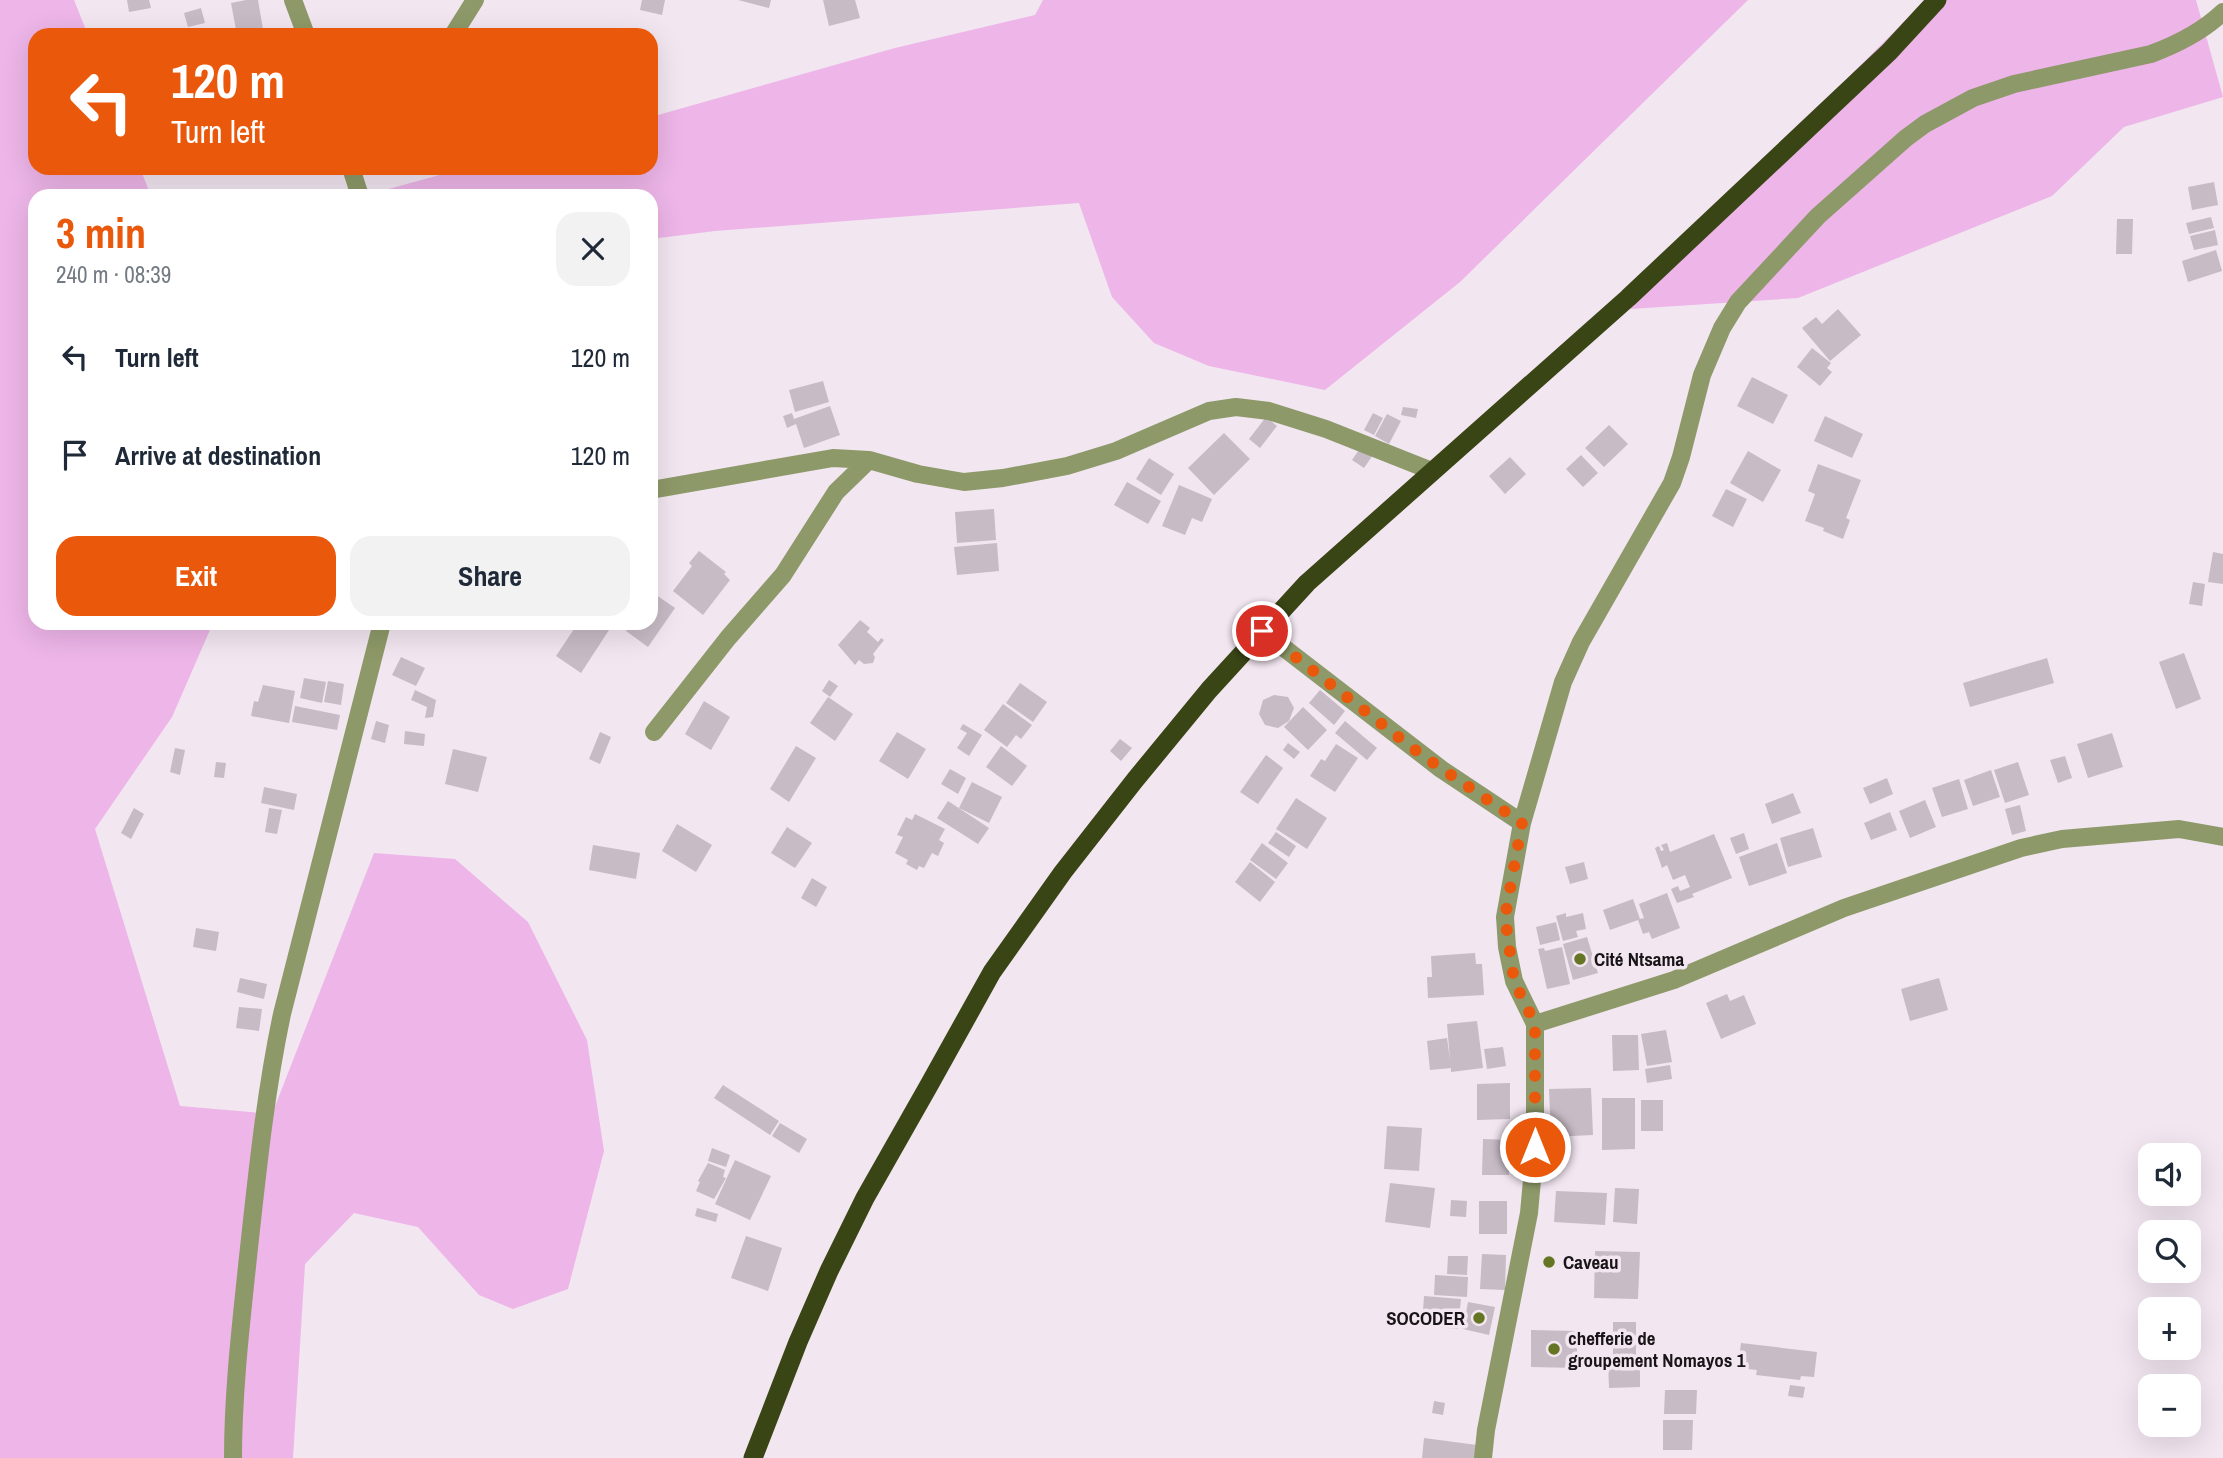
<!DOCTYPE html>
<html lang="en">
<head>
<meta charset="utf-8">
<style>
  :root { --surface:#fff; --page:#f2f2f3; --text:#1f2937; --muted:#747a83; --accent:#ea580c }
  body { margin:0; font-family:"Archivo Narrow",sans-serif; background:var(--page); color:var(--text); height:100vh; display:flex; flex-direction:column; font-size:26px; white-space:nowrap }
  * { box-sizing:border-box; margin:0 }
  p { font-size:23px; color:var(--muted) }
  .icon { flex:none; width:38px; height:38px; fill:none; stroke:currentColor; stroke-width:2; stroke-linecap:round; stroke-linejoin:round }
  .map { position:relative; flex:1; overflow:hidden }
  .drawer { position:absolute; left:28px; top:189px; width:630px; height:441px; display:flex; flex-direction:column; background:var(--surface); border-radius:21px; box-shadow:0 7px 28px #0002 }
  .drawer>* { flex:none }
  .guide { position:absolute; left:28px; top:28px; width:630px; height:147px; border-radius:21px; box-shadow:0 7px 28px #0002; background:#ea580c; color:#fff; overflow:hidden }
  .controls { position:absolute; left:2138px; top:1143px; display:grid; gap:14px }
  .controls a { display:grid; place-items:center; width:63px; height:63px; border-radius:14px; background:var(--surface); box-shadow:0 7px 28px #0002; font-size:35px }
  .pin { position:absolute; display:grid; place-items:center; width:60px; height:60px; color:#fff; margin:-30px; border:4px solid #fff; border-radius:50%; box-shadow:0 2px 7px #0007 }
  .me { position:absolute; width:77px; margin:-38px; rotate:0deg; stroke-linejoin:round; filter:drop-shadow(0 0 5px #0008) }
  .turn { display:flex; align-items:center; gap:24px; height:147px; padding:0 28px; font-size:32px }
  .turn .icon { width:91px; height:91px; stroke-width:2.5 }
  .turn b { display:block; font-size:49px; line-height:60px }
  .round { display:grid; place-items:center; flex:none; width:74px; height:74px; border-radius:21px; background:var(--page) }
  .summary { display:flex; align-items:center; justify-content:space-between; height:119px; padding:0 28px }
  h1 { font-size:42px; font-weight:700; line-height:52px; color:var(--accent) }
  .button { display:flex; gap:14px; margin-top:auto; padding:14px 28px }
  .button a { flex:1; height:80px; border-radius:21px; background:var(--accent); color:#fff; font-size:28px; font-weight:700; line-height:80px; text-align:center }
  .button a+a { background:var(--page); color:var(--text) }
  ul { padding:0; list-style:none }
  li { display:flex; align-items:center; gap:21px; height:98px; padding:0 28px }
  li div { flex:1 }
  li b { display:block; font-size:26px }
  li em { font-style:normal }
  .map>svg:first-child { display:block }
  .green { fill:#edb5e8 }
  .building { fill:#c7bbc5 }
  .lines { fill:none; stroke-linecap:round; stroke-linejoin:round }
  .minor { stroke:#8d9968; stroke-width:18 }
  .trunk { stroke:#3a4515; stroke-width:19 }
  .route { stroke:#ea580c; stroke-width:12; stroke-dasharray:0 21.6 }
  .poi-dot { fill:#647523; stroke:#f2e6f1; stroke-width:2.5 }
  .labels { text-anchor:middle; dominant-baseline:central; stroke-width:7; stroke-linejoin:round; paint-order:stroke }
  .poi-label { font-size:19px; font-weight:bold; fill:#181417; stroke:#f2e6f1; text-anchor:start }
</style>
</head>
<body>
<div class="map">
<svg width="2223" height="1458" viewBox="0 0 2223 1458">
  <rect width="100%" height="100%" fill="#f2e6f1"/>
  <!-- green -->
  <path class="green" d="M0,0H74L88,35H35V168H140L151,196H35V623H213L172,717L95,829L180,1106L272,1114L374,853L455,859L528,922L587,1040L604,1151L568,1289L513,1309L479,1295L418,1227L354,1213L305,1264L293,1458H0Z
    M1043,0H1748L1460,282L1325,390L1209,366L1154,343L1112,297L1079,203L715,231L651,239V196H363L465,168H651V117L895,48L1035,15Z
    M1926,0H2196L2223,97L2124,127L2052,196L1798,298L1615,310Z"/>
  <!-- building -->
  <path class="building" d="M127,0H149L151,8L129,12Z
    M246,0H258L264,35H237L231,3Z
    M642,0H665L662,15L640,10Z
    M738,0H771L769,8Z
    M823,0H855L860,18L829,26Z
    M201,8L205,23L188,27L184,13Z
    M2214,182L2218,205L2192,210L2188,187Z
    M2211,217L2214,228L2189,234L2186,223Z
    M2117,219H2133L2132,254H2116Z
    M2215,230L2218,245L2194,250L2190,236Z
    M2216,250L2222,271L2188,282L2182,261Z
    M1838,309L1861,335L1830,361L1802,328L1816,317L1822,324Z
    M1812,348L1831,363L1827,368L1832,372L1820,386L1797,367Z
    M1752,377L1788,395L1773,424L1737,406Z
    M823,381L829,402L795,412L789,390Z
    M830,406L840,435L804,448L796,424L787,428L783,416L792,413L794,419Z
    M1403,407L1418,409L1416,418L1401,415Z
    M1373,413L1383,418L1374,435L1364,430Z
    M1387,414L1401,421L1389,444L1375,436Z
    M1825,416L1863,434L1852,458L1814,441Z
    M1266,417L1277,426L1260,448L1249,439Z
    M1609,425L1628,444L1604,467L1585,448Z
    M1224,433L1250,459L1214,495L1188,468Z
    M1363,444L1375,452L1364,468L1352,460Z
    M1748,451L1781,470L1763,502L1730,483Z
    M1581,455L1598,473L1583,487L1566,469Z
    M1510,457L1526,474L1505,494L1489,476Z
    M1149,458L1174,474L1161,495L1136,479Z
    M1818,464L1861,480L1846,518L1850,520L1843,539L1823,531L1824,528L1805,521L1815,494L1808,491Z
    M1127,482L1161,501L1148,524L1114,505Z
    M1179,485L1212,499L1202,522L1192,518L1185,535L1162,526Z
    M1726,489L1747,499L1733,527L1712,516Z
    M994,509L996,540L957,543L955,512Z
    M997,543L999,571L957,575L954,547Z
    M699,551L726,572L724,574L730,580L703,615L673,591L692,566L689,563Z
    M2213,552L2223,554V584L2208,582Z
    M2193,582L2205,584L2202,606L2189,604Z
    M652,592L675,608L648,647L626,631L631,623H651Z
    M860,620L870,628L867,632L878,642L881,638L884,640L873,654L875,657L873,663L864,664L859,660L855,665L838,645Z
    M578,623H604L611,627L581,673L556,656Z
    M2184,653L2201,699L2176,709L2159,662Z
    M401,657L425,668L416,686L392,675Z
    M2047,658L2054,683L1970,707L1963,683Z
    M304,678L326,682L322,703L300,698Z
    M829,680L838,686L830,697L822,691Z
    M328,681L344,684L341,705L324,702Z
    M1020,683L1047,702L1033,722L1006,703Z
    M263,685L295,691L289,723L251,716L254,701L258,702Z
    M415,690L436,700L433,717L425,718L427,707L411,700Z
    M1320,690L1345,711L1334,725L1309,703Z
    M1274,695L1288,697L1294,708L1289,721L1278,728L1265,725L1259,714L1263,700Z
    M828,697L853,714L835,741L810,723Z
    M704,701L730,717L711,750L685,734Z
    M1003,704L1032,725L1021,739L1016,735L1007,747L984,730Z
    M295,706L340,715L337,730L292,722Z
    M1303,707L1327,730L1308,750L1284,727Z
    M376,721L389,725L385,743L371,739Z
    M1345,721L1377,748L1367,760L1335,733Z
    M963,724L982,735L969,756L957,748L967,733L960,729Z
    M405,731L425,734L424,746L404,744Z
    M600,732L611,737L600,764L589,759Z
    M897,732L926,749L908,779L879,761Z
    M2112,733L2123,767L2088,778L2077,744Z
    M1120,739L1132,748L1121,761L1110,751Z
    M1288,743L1300,752L1294,759L1283,750Z
    M1336,744L1358,758L1335,792L1310,776L1321,759L1325,761Z
    M796,746L816,758L789,802L770,789Z
    M1001,746L1027,766L1012,786L986,767Z
    M175,748L185,750L180,775L170,772Z
    M453,749L487,757L478,792L445,784Z
    M1266,755L1283,768L1258,804L1240,792Z
    M2065,756L2072,778L2058,783L2050,760Z
    M216,762L226,763L224,778L214,777Z
    M2018,762L2029,795L2005,803L1994,770Z
    M950,769L966,778L958,794L941,784Z
    M1991,770L2000,797L1973,806L1964,780Z
    M1887,778L1893,794L1870,804L1863,788Z
    M1959,779L1968,809L1942,817L1932,788Z
    M972,782L1002,797L989,823L959,808Z
    M264,787L297,794L294,810L261,803Z
    M1793,793L1801,813L1772,824L1765,804Z
    M1296,798L1327,818L1307,849L1276,829Z
    M1925,800L1936,827L1910,838L1899,811Z
    M948,801L989,828L978,844L937,818Z
    M2020,805L2026,831L2012,835L2005,809Z
    M134,808L144,814L131,839L121,833Z
    M269,808L282,810L277,834L265,832Z
    M1890,812L1897,830L1871,840L1864,823Z
    M915,814L945,829L939,840L944,843L938,856L932,853L924,868L919,866L917,870L906,864L908,860L895,853L903,837L897,835L906,817L912,820Z
    M677,824L712,845L696,872L662,851Z
    M787,827L812,843L795,868L771,853Z
    M1813,828L1822,857L1788,867L1780,838Z
    M1276,832L1296,846L1289,857L1268,843Z
    M1744,833L1749,849L1736,854L1730,838Z
    M1714,834L1732,878L1692,894L1694,897L1677,903L1671,889L1678,886L1680,891L1690,887L1685,875L1673,880L1667,865L1662,868L1655,848L1659,846L1661,851L1664,850L1661,845L1667,843L1670,852Z
    M1262,843L1288,863L1276,879L1250,860Z
    M1777,843L1787,873L1749,886L1739,857Z
    M593,845L640,853L636,879L589,870Z
    M1250,862L1275,882L1260,902L1235,882Z
    M1584,862L1588,879L1570,884L1565,867Z
    M812,878L827,887L816,907L801,898Z
    M1667,893L1680,928L1652,939L1649,932L1643,934L1638,920L1610,930L1603,910L1633,899L1640,919L1644,918L1639,904Z
    M1566,913V917L1583,913L1586,929L1576,931L1578,937L1563,941L1556,916Z
    M1556,922L1560,940L1540,945L1536,927Z
    M196,928L219,932L216,951L193,947Z
    M1587,937L1598,973L1573,980L1563,944Z
    M1562,947L1570,984L1547,989L1538,949L1544,948L1545,951Z
    M1475,953L1476,964H1482L1484,995L1428,998L1427,977H1432L1431,956Z
    M240,978L267,984L264,999L237,992Z
    M1939,978L1948,1010L1910,1021L1901,989Z
    M1727,994L1730,1001L1744,995L1756,1024L1721,1039L1706,1003Z
    M239,1007L262,1009L259,1031L236,1028Z
    M1477,1021L1483,1068L1451,1072V1068L1430,1070L1427,1041L1447,1038L1450,1060L1447,1024Z
    M1666,1030L1672,1062L1647,1066L1641,1034Z
    M1612,1035H1638L1639,1070L1613,1071Z
    M1503,1047L1506,1066L1487,1069L1484,1049Z
    M1670,1065L1672,1079L1647,1083L1645,1069Z
    M1510,1083V1119L1477,1120V1084Z
    M723,1085L779,1121L770,1135L714,1098Z
    M1591,1088L1593,1135L1551,1137L1549,1089Z
    M1602,1098H1635V1149L1602,1150Z
    M1641,1100H1663V1131H1641Z
    M780,1123L807,1139L799,1153L772,1136Z
    M1387,1126L1422,1128L1419,1171L1384,1169Z
    M1483,1139L1510,1140L1509,1175H1482Z
    M712,1148L730,1155L726,1167L708,1161Z
    M735,1160L771,1176L750,1220L715,1204Z
    M708,1163L725,1170L723,1177L726,1178L714,1199L696,1191L700,1182L698,1181Z
    M1390,1183L1435,1188L1430,1228L1385,1222Z
    M1615,1188L1639,1189L1637,1224L1613,1222Z
    M1556,1191L1607,1193L1605,1225L1554,1222Z
    M1451,1200L1467,1201L1466,1217L1450,1216Z
    M1479,1201H1507V1234H1479Z
    M697,1208L718,1214L716,1222L695,1216Z
    M746,1236L782,1248L768,1291L731,1278Z
    M1595,1251L1640,1252L1638,1299L1594,1298Z
    M1482,1254L1506,1255L1505,1290L1480,1289Z
    M1448,1256H1468L1467,1275L1447,1274Z
    M1435,1275L1468,1277L1467,1297L1434,1295Z
    M1424,1296L1461,1299L1458,1329L1422,1326Z
    M1468,1302L1495,1307L1489,1335L1463,1329Z
    M1613,1322H1636V1356H1613Z
    M1531,1330L1577,1331V1368L1531,1367Z
    M1741,1343L1817,1352L1814,1377L1801,1376L1800,1380L1756,1375L1757,1370L1738,1368Z
    M1608,1361H1640V1387L1609,1388Z
    M1790,1385L1805,1387L1803,1398L1788,1396Z
    M1665,1390H1697L1696,1414H1664Z
    M1434,1401L1445,1403L1443,1415L1432,1413Z
    M1663,1420H1693L1692,1450H1663Z
    M1424,1438L1477,1445L1475,1458H1422Z"/>
  <g class="lines">
    <!-- minor -->
    <path class="minor" d="M293,0L306,35
      M2223,12C2202,32 2178,44 2151,54L2014,84L1973,98L1925,124L1906,138L1818,216L1738,302L1722,328L1702,375L1681,457L1672,483L1581,642L1563,682L1522,823L1505,917L1507,947L1514,981L1535,1024L1674,980L1844,908L2021,848L2062,839L2179,829L2223,837
      M453,35L475,0
      M351,168L360,196
      M651,490L833,458L869,460L918,474L964,482L1003,478L1067,466L1116,451L1209,411L1236,407L1269,411L1326,429L1432,471
      M1262,631L1441,769L1522,823
      M654,732L728,638L783,575L836,492L869,460
      M233,1458C233,1391 241,1324 248,1257C257,1175 265,1094 282,1014L382,623
      M1483,1458L1486,1430L1529,1213L1535,1147V1024"/>
    <!-- trunk -->
    <path class="trunk" d="M753,1458L798,1342L829,1271L865,1198L928,1087L992,972L1063,872L1135,780L1209,690L1307,583L1628,298L1889,52L1937,0"/>
  </g>
  <g class="lines">
    <!-- route -->
    <path class="route" d="M1262,631L1423,756L1522,823L1505,917L1514,981L1535,1024V1147"/>
  </g>
  <!-- markers -->
  <g class="poi-dot">
    <circle cx="1580" cy="959" r="7"/>
    <circle cx="1549" cy="1262" r="7"/>
    <circle cx="1479" cy="1318" r="7"/>
    <circle cx="1554" cy="1349" r="7"/>
  </g>
  <g class="labels">
    <!-- poi labels -->
    <g class="poi-label">
      <text x="1594" y="959">Cité Ntsama</text>
      <text x="1563" y="1262">Caveau</text>
      <text x="1465" y="1318" text-anchor="end">SOCODER</text>
      <text x="1568" y="1338">chefferie de<tspan x="1568" dy="22">groupement Nomayos 1</tspan></text>
    </g>
  </g>
</svg>
<div class="controls">
<a><svg class="icon" aria-label="sound" viewBox="0 0 24 24"><path d="M4 9h4l5-4v14l-5-4H4zM17 9q2 3 0 6"/></svg></a>
<a><svg class="icon" aria-label="search" viewBox="0 0 24 24"><circle cx="10" cy="10" r="6"/><path d="M15 15l6 6"/></svg></a>
<a>+</a>
<a>−</a>
</div>
<div class="pin" style="left:1262px;top:631px;background:#d93025"><svg class="icon" aria-label="arrive" viewBox="0 0 24 24"><path d="M6 21V4h12l-3 4 3 4H6"/></svg></div>
<svg class="me" style="left:1535px;top:1147px" viewBox="-20 -20 40 40"><circle r="17" fill="#ea580c" stroke="#fff" stroke-width="3"/><path d="M0-11L8 9 0 5-8 9z" fill="#fff"/></svg>
<div class="guide">
<div class="turn"><svg class="icon" aria-label="left" viewBox="0 0 24 24"><path d="M17 20v-9H6M10 6l-5 5 5 5"/></svg><div><b>120 m</b>Turn left</div></div>
</div>
<section class="drawer">
<div class="summary"><div><h1>3 min</h1><p>240 m · 08:39</p></div><a class="round"><svg class="icon" aria-label="close" viewBox="0 0 24 24"><path d="M6 6l12 12M18 6L6 18"/></svg></a></div>
<ul>
<li><svg class="icon" aria-label="left" viewBox="0 0 24 24"><path d="M17 20v-9H6M10 6l-5 5 5 5"/></svg><div><b>Turn left</b></div><em>120 m</em></li>
<li><svg class="icon" aria-label="arrive" viewBox="0 0 24 24"><path d="M6 21V4h12l-3 4 3 4H6"/></svg><div><b>Arrive at destination</b></div><em>120 m</em></li>
</ul>
<div class="button"><a>Exit</a><a>Share</a></div>
</section>
</div>
</body>
</html>
